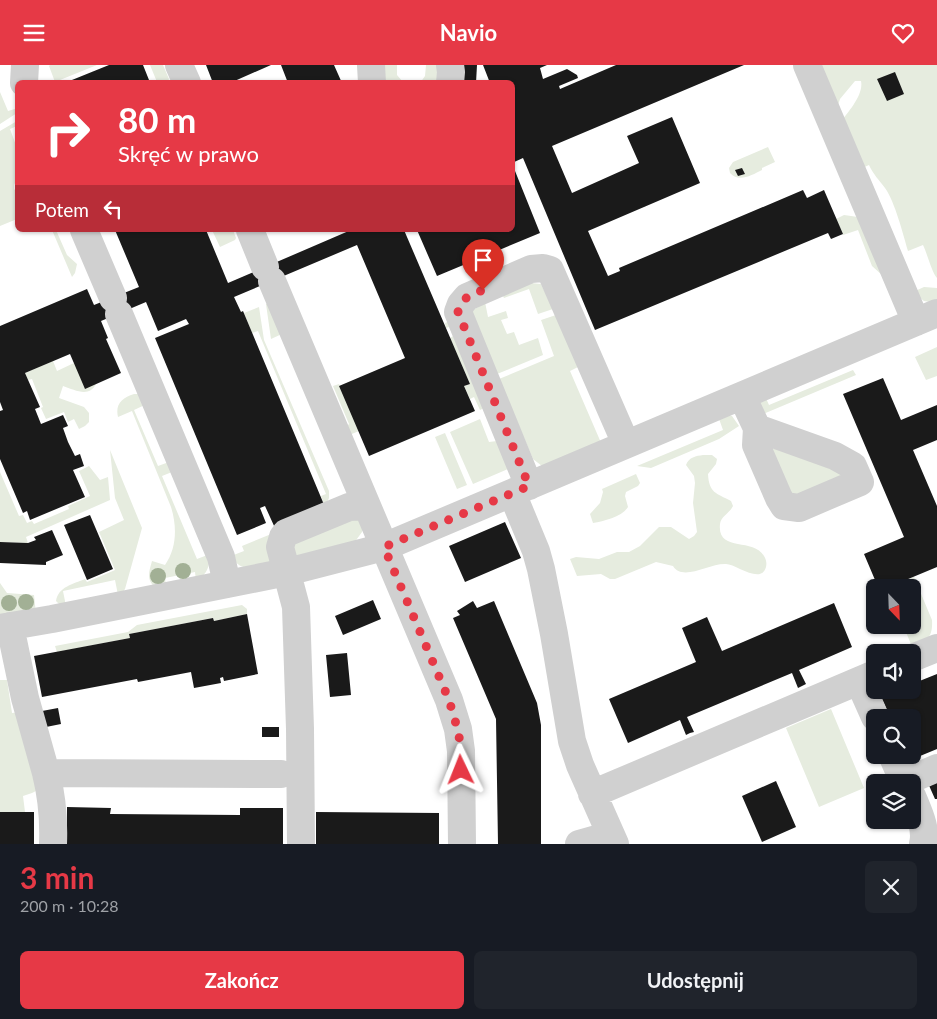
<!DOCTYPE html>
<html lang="pl">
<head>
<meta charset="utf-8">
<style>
  :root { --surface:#171b24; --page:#20242c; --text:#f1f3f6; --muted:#9ea1a6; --accent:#e63946 }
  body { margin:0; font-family:Lato,sans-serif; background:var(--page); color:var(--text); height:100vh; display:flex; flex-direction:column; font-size:19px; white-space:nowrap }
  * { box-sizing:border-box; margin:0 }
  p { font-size:16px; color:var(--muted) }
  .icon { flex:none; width:28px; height:28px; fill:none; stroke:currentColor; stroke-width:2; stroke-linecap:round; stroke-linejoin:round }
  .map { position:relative; height:779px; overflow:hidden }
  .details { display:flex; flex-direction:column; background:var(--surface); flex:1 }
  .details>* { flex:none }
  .hud { position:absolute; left:15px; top:15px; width:500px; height:152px; border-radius:8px; box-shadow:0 1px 4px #0004; background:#e63946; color:#fff; overflow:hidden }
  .needle { width:32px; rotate:157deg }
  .fabs { position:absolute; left:866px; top:514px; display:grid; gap:10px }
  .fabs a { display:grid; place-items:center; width:55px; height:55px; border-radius:8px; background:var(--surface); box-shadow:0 1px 4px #0004; font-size:25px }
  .pin { position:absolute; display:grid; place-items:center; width:42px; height:42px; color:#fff; margin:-51px -21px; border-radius:50% 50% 50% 0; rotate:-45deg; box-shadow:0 0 5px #0007 }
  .pin .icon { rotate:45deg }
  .me { position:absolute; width:55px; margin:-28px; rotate:358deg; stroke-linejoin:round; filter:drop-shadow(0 0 4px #0008) }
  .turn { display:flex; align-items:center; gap:18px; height:105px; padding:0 20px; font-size:22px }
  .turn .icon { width:65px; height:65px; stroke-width:2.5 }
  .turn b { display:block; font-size:35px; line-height:42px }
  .then { display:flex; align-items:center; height:48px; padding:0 20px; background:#0003; gap:10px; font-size:19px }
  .round { display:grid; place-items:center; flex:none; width:52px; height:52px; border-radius:8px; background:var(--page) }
  .head { display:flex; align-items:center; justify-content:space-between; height:85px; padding:0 20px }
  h1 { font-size:30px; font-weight:700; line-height:38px; color:var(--accent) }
  .action { display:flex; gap:10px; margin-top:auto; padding:10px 20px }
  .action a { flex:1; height:58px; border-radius:8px; background:var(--accent); color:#fff; font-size:20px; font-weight:700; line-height:58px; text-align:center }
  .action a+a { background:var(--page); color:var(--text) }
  header { display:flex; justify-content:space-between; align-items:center; height:65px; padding:0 20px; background:var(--accent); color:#fff; font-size:22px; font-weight:700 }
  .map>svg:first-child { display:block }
  .green { fill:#e6ecdf }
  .building { fill:#1a1a1a }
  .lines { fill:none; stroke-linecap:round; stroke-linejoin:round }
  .minor { stroke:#d0d0d0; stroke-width:28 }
  .tree { fill:#a2b095 }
  .route { stroke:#e63946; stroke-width:9; stroke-dasharray:0 16.2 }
</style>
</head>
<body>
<header><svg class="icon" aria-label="menu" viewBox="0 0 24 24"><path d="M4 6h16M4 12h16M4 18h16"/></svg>Navio<svg class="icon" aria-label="heart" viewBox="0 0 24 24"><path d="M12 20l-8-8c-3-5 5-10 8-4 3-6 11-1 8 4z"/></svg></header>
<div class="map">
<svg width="937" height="779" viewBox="0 0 937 779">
  <rect width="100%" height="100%" fill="#fff"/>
  <!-- green -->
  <path class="green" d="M50,0H97L55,17L49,1Z
    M150,0H163L169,14L168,17H157Z
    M379,0H397V10L403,17H380Z
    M426,0H443L442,17L420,18L425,11Z
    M815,0H937V213C932,208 927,188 923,180L908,186C903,169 895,137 885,123C879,115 873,109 869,100L860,104L840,58C848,47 864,30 861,16H855L840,34L838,40Z
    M0,27L8,46L18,43L17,48L0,59Z
    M17,56V61L10,64L17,83V114L14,120V124L17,127V154L0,161V66Z
    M768,82L775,97L762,103V105C752,110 739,118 730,108L729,103L733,97Z
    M844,150L858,152L893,220L872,201L858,165L843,170L836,154Z
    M52,165H56L67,190L77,199L75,208L72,212Z
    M212,165H233L236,173L235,175L220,182Z
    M531,218L541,219L553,244L538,249L529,224L504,233L502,229Z
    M924,222L937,223V238L924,236L913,227Z
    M271,237L284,268L271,274L266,239Z
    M485,237L488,252L506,246L508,253L501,255L507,269L514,267L519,280L538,273L543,290L497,309L472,246Z
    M259,242L264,275L329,426V433L325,442L321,431L326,429L258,266L252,268L244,248Z
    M556,250L578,302L570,306L602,380L542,401L533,394L499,314L554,291L541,255Z
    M455,254L484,343L480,345L474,332L470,334L464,321L470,319L450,273L453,271L449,262L446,263L445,258Z
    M937,282V311L926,315L915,292Z
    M53,296L57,306L74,298L96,319C89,333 75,325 63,321L59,333L84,342L89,348V357L85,361L79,364L74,354L68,357L64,347L46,354L41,343L43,342L32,314L28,315L25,308Z
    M853,305L856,310L761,350L760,338L765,331L769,340Z
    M339,319L359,366L347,371L344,364L349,359L333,321Z
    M134,329H141L149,338L134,345L158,401L169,397L172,407L162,411L197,494L210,489C209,503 208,508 196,516L195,507L165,513L166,521L155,522C146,514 149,507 152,496L165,500C177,483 177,461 171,442L132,346L118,352C115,339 122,333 134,329Z
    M723,349L732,351L739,361L719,374L651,403L637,401L723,365L718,351Z
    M480,354L489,377L497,376L508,404L473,419L450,367Z
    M445,368L467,420L457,424L435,372Z
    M780,381L844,410L793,436L771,385Z
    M110,385L142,463L125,524L123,527L118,530L115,515L63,526L66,541L60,540L56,536C58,522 73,519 85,514L87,517L115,505L99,467L124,455L115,433Z
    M703,390H712L717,394L716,399L708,409C709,428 716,428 731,436L733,441C730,448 721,451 720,459C717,488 753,472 764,491C766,494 767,498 766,502C761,520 736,499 726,499C709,498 683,517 673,501L656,497L615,514H610L601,509L577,511L570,494L576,492L599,494L617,487H629L640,481L659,462H671L689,474L694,471L697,467L693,438L695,418L694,411L686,400C689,392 696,391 703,390Z
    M89,401L100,415L108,412L110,435L26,472L28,478L0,477V407L19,451L23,450L27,458L32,456L34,459L69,444L68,441L90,431L79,406Z
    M636,409L640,418L638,421L626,427L625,431L628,442C622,452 604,456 593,458L590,449L600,438L603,427L602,424Z
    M356,451L363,460L362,467L354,478L296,494L289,476Z
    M281,465L271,499C254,502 242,509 231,491L244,486L242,481Z
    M914,512L932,555C933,573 927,575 913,584L903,560H912V522H889Z
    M0,518L7,528L34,530L36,549L0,553Z
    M242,540L247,544V549L214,556L213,553L129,569L130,573L57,587L55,581L128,567L137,560Z
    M0,615H7L12,648L21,647L40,724L32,728L23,731L25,747H0Z
    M831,644L864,723L819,742L786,663Z"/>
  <!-- building -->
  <path class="building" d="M109,0H143L149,15L144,17H67Z
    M206,0H271L230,18H213Z
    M281,0H334L342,18H288Z
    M458,0H477L476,18H456Z
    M483,0H547L540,3L543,14L567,4L577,10L578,13L559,21L560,24L616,0H744L552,81L572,128L639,98L627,71L672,52L700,118L588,166L608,211L620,206L619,203L803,125L807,133L824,125L843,169L831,174L828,168L595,265L523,93L512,98V18H490Z
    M895,7L904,29L887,36L877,14Z
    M513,101L540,168L437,211L417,165H512Z
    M742,103L745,109L738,111L735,105Z
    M115,165H206L228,218L351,165H404L470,319L464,321L475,346L369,391L339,321L405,293L357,180L234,232L241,247L243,246L325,442L275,463L265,441L260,443L266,458L237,470L155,273L189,259L186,254L158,266L146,237L101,256L108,273L106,274L121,308L85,324L70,289L25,308L40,342L35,344L41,359L63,350L68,361L63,363L68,377L75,391L80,389L84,401L73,405L85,432L30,455L27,446L23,448L0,394V346L3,345L0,337V261L87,224L94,240L139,222Z
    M883,313L901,355L937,340V375L913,385L937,441V502L889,522H878L864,489L904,472L843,329Z
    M90,450L113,504L87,515L64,460Z
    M505,457L521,493L465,517L449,481Z
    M52,465L63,490L46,497V500L0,498V477L28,478L36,475L34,472Z
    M373,535L381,554L343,570L335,551Z
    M473,536L477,543L494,536L537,638L541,660V779H498L496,654L453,553L460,550L457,546Z
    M834,538L852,582L799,605L806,619L798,623L792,608L687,652L694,667L690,668L686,670L680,655L628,678L609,634L696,597L682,563L707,552L722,586Z
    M247,549L258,609L224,616L223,612L220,613L221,618L194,623L191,607L138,617L137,614L42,632L34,591L130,573L129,569L213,553L214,556Z
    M347,588L351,630L330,632L326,590Z
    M937,609V684L908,696L906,690H912V652H890L881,632L899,625H912V619Z
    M58,643L61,659L46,662L42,646Z
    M262,662H279V672H262Z
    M937,712V734H935L927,716Z
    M776,716L796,762L762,777L742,731Z
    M67,742L111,743L110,749L240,750V743H283V779H67Z
    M0,747H34V779H0Z
    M316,747L439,748V779H316Z"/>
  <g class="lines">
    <!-- minor -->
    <path class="minor" d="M179,0L187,18
      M371,0L372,18
      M807,0L916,257
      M24,18L25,0
      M450,18L451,7L450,0
      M84,165L113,233
      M250,165L265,202
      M272,216L449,635L458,664L461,686L462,779
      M119,249L221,492L227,519
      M742,331L757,363L756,380L779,433L784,441L799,443L860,417L853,401L835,391L757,363
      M529,421L458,247L461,239L467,232L531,204L543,203L550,205L626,379
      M512,428L536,486L541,504L554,569L572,676L580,700L615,779
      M10,561L25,633L46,708L281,709
      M0,563L52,554L287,507L384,482L937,248
      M912,593L937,583
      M859,616L875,652
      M892,690L900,708L907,718
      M46,708C52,732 54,754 53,779
      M907,716L937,703
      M592,729L875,609
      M912,731C918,746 927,763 923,779
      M301,779L300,664L296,542L280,482L283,472L286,468L349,442L367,441
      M579,779L611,770"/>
  </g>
  <!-- trees -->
  <g class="tree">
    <circle cx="183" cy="506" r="8"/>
    <circle cx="158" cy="511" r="8"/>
    <circle cx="26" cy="537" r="8"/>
    <circle cx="9" cy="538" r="8"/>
  </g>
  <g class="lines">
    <!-- route -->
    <path class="route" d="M461,705L459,669L449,635L384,482L529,421L458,247C461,233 470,230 483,225"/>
  </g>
</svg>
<div class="fabs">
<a><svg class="needle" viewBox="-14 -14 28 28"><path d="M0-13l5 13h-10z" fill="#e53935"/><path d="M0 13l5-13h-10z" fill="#9ea1a6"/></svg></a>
<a><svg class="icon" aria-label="sound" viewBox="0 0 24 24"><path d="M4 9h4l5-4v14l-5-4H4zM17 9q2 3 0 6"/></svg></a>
<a><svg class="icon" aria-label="search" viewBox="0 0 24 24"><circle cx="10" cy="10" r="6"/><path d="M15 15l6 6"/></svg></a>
<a><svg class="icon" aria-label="layers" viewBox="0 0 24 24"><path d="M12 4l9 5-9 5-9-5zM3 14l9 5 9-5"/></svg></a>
</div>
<div class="pin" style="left:483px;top:225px;background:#d93025"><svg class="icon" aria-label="arrive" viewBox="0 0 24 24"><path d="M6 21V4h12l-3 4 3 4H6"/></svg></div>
<svg class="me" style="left:461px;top:705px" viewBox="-20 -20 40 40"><path d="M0-17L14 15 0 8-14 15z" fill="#e63946" stroke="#fff" stroke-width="4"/></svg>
<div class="hud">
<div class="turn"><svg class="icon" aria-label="right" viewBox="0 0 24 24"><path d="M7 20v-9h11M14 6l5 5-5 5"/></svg><div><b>80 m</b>Skręć w prawo</div></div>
<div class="then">Potem<svg class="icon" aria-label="left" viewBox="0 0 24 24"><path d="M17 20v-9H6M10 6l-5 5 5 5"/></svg></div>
</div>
</div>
<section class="details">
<div class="head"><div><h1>3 min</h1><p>200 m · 10:28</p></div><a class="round"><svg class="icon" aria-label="close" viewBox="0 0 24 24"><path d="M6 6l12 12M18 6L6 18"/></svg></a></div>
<div class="action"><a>Zakończ</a><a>Udostępnij</a></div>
</section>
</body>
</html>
